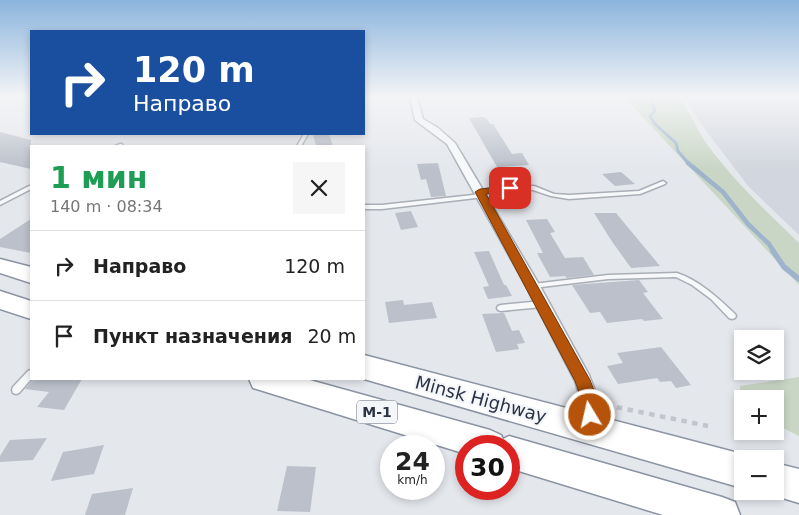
<!DOCTYPE html>
<html lang="ru">
<head>
<meta charset="utf-8">
<style>
  :root { --surface:#fff; --page:#f6f6f6; --text:#222; --muted:#767676; --line:#e0e0e0 }
  body { margin:0; font-family:"DejaVu Sans",sans-serif; background:var(--page); color:var(--text); height:100vh; display:flex; flex-direction:column; font-size:19px; white-space:nowrap }
  * { box-sizing:border-box; margin:0 }
  p { font-size:16px; color:var(--muted) }
  .icon { flex:none; width:28px; height:28px; fill:none; stroke:currentColor; stroke-width:2; stroke-linecap:round; stroke-linejoin:round }
  .map { position:relative; flex:1; overflow:hidden }
  .drawer { position:absolute; left:30px; top:145px; width:335px; height:235px; display:flex; flex-direction:column; background:var(--surface); border-radius:0px; box-shadow:0 2px 8px #0003 }
  .drawer>* { flex:none }
  .banner { position:absolute; left:30px; top:30px; width:335px; height:105px; border-radius:0px; box-shadow:0 2px 8px #0003; background:#1a4fa0; color:#fff; overflow:hidden }
  .buttons { position:absolute; left:734px; top:330px; display:grid; gap:10px }
  .buttons a { display:grid; place-items:center; width:50px; height:50px; border-radius:0px; background:var(--surface); box-shadow:0 2px 8px #0003; font-size:25px }
  .speed { position:absolute; left:380px; top:435px; display:flex; gap:10px; font-size:25px; font-weight:700; text-align:center }
  .speed>* { display:grid; place-content:center; width:65px; height:65px; border-radius:50%; background:var(--surface); box-shadow:0 2px 8px #0003; line-height:1 }
  .speed small { font-size:12px; font-weight:400 }
  .speed .limit { border:8px solid #d22; background:#fff; color:#111 }
  .pin { position:absolute; display:grid; place-items:center; width:42px; height:42px; color:#fff; margin:-21px; border-radius:10px; box-shadow:0 2px 8px #0006 }
  .me { position:absolute; width:55px; margin:-28px; rotate:351deg; stroke-linejoin:round; filter:drop-shadow(0 0 4px #0008) }
  .turn { display:flex; align-items:center; gap:18px; height:105px; padding:0 20px; font-size:22px }
  .turn .icon { width:65px; height:65px; stroke-width:2.5 }
  .turn b { display:block; font-size:35px; line-height:42px }
  .round { display:grid; place-items:center; flex:none; width:52px; height:52px; border-radius:0px; background:var(--page) }
  .headline { display:flex; align-items:center; justify-content:space-between; height:85px; padding:0 20px }
  h1 { font-size:30px; font-weight:600; line-height:38px; color:#1e9e55 }
  ul { padding:0; list-style:none }
  li { display:flex; align-items:center; gap:15px; height:70px; padding:0 20px; border-top:1px solid var(--line) }
  li div { flex:1 }
  li b { display:block; font-size:19px }
  li em { font-style:normal }
  .map>svg:first-child { display:block }
  .built { fill:#d2d6de }
  .green { fill:#c9d6c5 }
  .lines { fill:none; stroke-linecap:round; stroke-linejoin:round }
  .stream-far2 { stroke:#9fb4cc; stroke-width:3 }
  .stream-far1 { stroke:#9fb4cc; stroke-width:4.5 }
  .stream { stroke:#9fb4cc; stroke-width:5.5 }
  .building { fill:#bbc0ca }
  .service-casing { stroke:#a9aeb7; stroke-width:3 }
  .minor-casing { stroke:#a9aeb7; stroke-width:3 }
  .trunk-casing { stroke:#8b94a3; stroke-width:3 }
  .path { stroke:#c2c5cb; stroke-width:4.5; stroke-dasharray:5.5 5.5; stroke-linecap:butt }
  .service { fill:#f7f8fa; fill-rule:evenodd }
  .minor { fill:#f7f8fa; fill-rule:evenodd }
  .trunk { fill:#fff; fill-rule:evenodd }
  .route { fill:#b45309; stroke:#753606 }
  .labels { text-anchor:middle; dominant-baseline:central; stroke-width:4.5; stroke-linejoin:round; paint-order:stroke }
  .shield { fill:#f4f6f9; stroke:#676e7b; stroke-width:1 }
  .shield-label { font-size:14px; font-weight:bold; fill:#2b3445 }
  .near-street-label { font-size:18px; fill:#2b3445; stroke:#f4f6f9 }
</style>
</head>
<body>
<div class="map">
<svg width="799" height="515" viewBox="0 0 799 515">
  <rect width="100%" height="100%" fill="#e4e7ec"/>
  <!-- built -->
  <path class="built" d="M683,97H799V235L749,187L707,132Z"/>
  <!-- green -->
  <path class="green" d="M631,97H680C691,113 697,131 709,147C735,182 767,212 799,243V285L628,101V98Z
    M799,377V436L775,424V399H748L740,394V386Z"/>
  <g class="lines">
    <!-- stream-far2 -->
    <path class="stream-far2" d="M650,97L655,111L650,116L655,124L676,143L678,151L689,164"/>
    <!-- stream-far1 -->
    <path class="stream-far1" d="M688,163L723,192L748,224L769,244L774,252"/>
    <!-- stream -->
    <path class="stream" d="M773,251L784,267L799,279"/>
  </g>
  <!-- building -->
  <path class="building" d="M483,117L486,118L490,124H493L512,154L522,153L529,165L497,167L469,118Z
    M0,132L31,140V169L0,162Z
    M313,134H329L333,146H316Z
    M438,163L446,196L431,197L426,179L421,180L417,164Z
    M621,172L635,184L615,186L602,174Z
    M411,211L418,227L401,230L395,213Z
    M594,213H616L660,266L631,268L611,240Z
    M31,219V253L0,247V239Z
    M547,219L555,232L550,233L565,258L583,257L594,275L567,278L565,276L550,277L537,253H543L526,220Z
    M489,251L504,285H506L512,296L488,299L483,287L489,286L474,252Z
    M639,280L648,292L643,293L663,319L644,321L642,319L607,323L600,312L590,313L572,285Z
    M403,300L404,305L432,302L437,318L389,323L385,302Z
    M504,313L512,331L519,330L525,343L517,344L519,349L496,352L482,314Z
    M661,347L691,385L676,388L671,381L660,382L657,378L618,384L607,366L623,363L617,353Z
    M33,379H82L64,410L37,407L49,392L25,389Z
    M47,438L33,460L0,462V456L10,440Z
    M104,445L94,474L51,481L63,452Z
    M287,466L316,467L310,512L277,511Z
    M133,488L125,515H85L92,494Z"/>
  <g class="lines">
    <defs>
      <path id="service" d="M304,134H308L301,146H297Z
        M120,144H122V146H115Z
        M663,181L666,183L665,184L640,194L569,199L551,196L533,190H510L480,194L477,192L480,190L510,186H534L554,194L569,195L639,191Z
        M29,186H31V189L0,205V201Z
        M482,194L484,195V197L382,209H364V205H382Z
        M677,273C700,281 717,297 735,314L736,316L735,318L732,319L729,318L711,299L692,285L676,277L608,279L533,288H531L530,286L531,284H533L608,275Z
        M542,301L544,302L546,304L544,306L542,307L501,311L498,310L497,308L498,306L501,305Z
        M31,370V379L19,393L16,394L13,393L12,390L13,387L28,371Z"/>
      <path id="minor" d="M410,97H417L423,119L438,128L455,143L540,286L589,375L599,401L600,429L597,435L591,438L585,435L582,429L581,401L575,381L526,286L447,144L415,120Z"/>
      <path id="trunk" d="M0,259L31,267V283L0,273Z
        M0,291L31,301V319L0,309Z
        M364,355L742,454L753,459H742V488L364,379Z
        M249,379H306L490,430L501,435L503,439L509,436L722,497L735,502L740,515H663L509,468V446H466V454L263,391L253,388Z
        M775,463L799,469V503L763,492L775,491Z"/>
    </defs>
    <!-- service casing -->
    <use href="#service" class="service-casing"/>
    <!-- minor casing -->
    <use href="#minor" class="minor-casing"/>
    <!-- trunk casing -->
    <use href="#trunk" class="trunk-casing"/>
    <!-- path -->
    <path class="path" d="M606,405L708,426"/>
    <!-- service -->
    <use href="#service" class="service"/>
    <!-- minor -->
    <use href="#minor" class="minor"/>
    <!-- trunk -->
    <use href="#trunk" class="trunk"/>
  </g>
  <!-- sky -->
  <linearGradient id="sky" x2="0" y2="1"><stop stop-color="#8bb4dd"/><stop offset="0.57" stop-color="#f3f4f6"/><stop offset="1" stop-color="#f3f4f6" stop-opacity="0"/></linearGradient>
  <rect width="799" height="169" fill="url(#sky)"/>
  <!-- route -->
  <path class="route" d="M510,186L514,188L513,190L486,194L590,380C595,393 602,407 596,421L590,423L585,421L582,415V401L575,381L475,192L480,189Z"/>
  <g class="labels">
    <!-- shield labels -->
    <rect class="shield" x="357" y="400.5" width="40" height="23" rx="4"/>
    <g class="shield-label">
      <text x="377" y="412">М-1</text>
    </g>
    <!-- near-street labels -->
    <g class="near-street-label">
      <text transform="translate(481 399) rotate(15)">Minsk Highway</text>
    </g>
  </g>
</svg>
<div class="buttons">
<a><svg class="icon" aria-label="layers" viewBox="0 0 24 24"><path d="M12 4l9 5-9 5-9-5zM3 14l9 5 9-5"/></svg></a>
<a>+</a>
<a>−</a>
</div>
<div class="speed"><div>24<small>km/h</small></div><div class="limit">30</div></div>
<div class="pin" style="left:510px;top:188px;background:#d93025"><svg class="icon" aria-label="arrive" viewBox="0 0 24 24"><path d="M6 21V4h12l-3 4 3 4H6"/></svg></div>
<svg class="me" style="left:590px;top:415px" viewBox="-20 -20 40 40"><circle r="17" fill="#b45309" stroke="#fff" stroke-width="3"/><path d="M0-11L8 9 0 5-8 9z" fill="#fff"/></svg>
<div class="banner">
<div class="turn"><svg class="icon" aria-label="right" viewBox="0 0 24 24"><path d="M7 20v-9h11M14 6l5 5-5 5"/></svg><div><b>120 m</b>Направо</div></div>
</div>
<section class="drawer">
<div class="headline"><div><h1>1 мин</h1><p>140 m · 08:34</p></div><a class="round"><svg class="icon" aria-label="close" viewBox="0 0 24 24"><path d="M6 6l12 12M18 6L6 18"/></svg></a></div>
<ul>
<li><svg class="icon" aria-label="right" viewBox="0 0 24 24"><path d="M7 20v-9h11M14 6l5 5-5 5"/></svg><div><b>Направо</b></div><em>120 m</em></li>
<li><svg class="icon" aria-label="arrive" viewBox="0 0 24 24"><path d="M6 21V4h12l-3 4 3 4H6"/></svg><div><b>Пункт назначения</b></div><em>20 m</em></li>
</ul>
</section>
</div>
</body>
</html>
